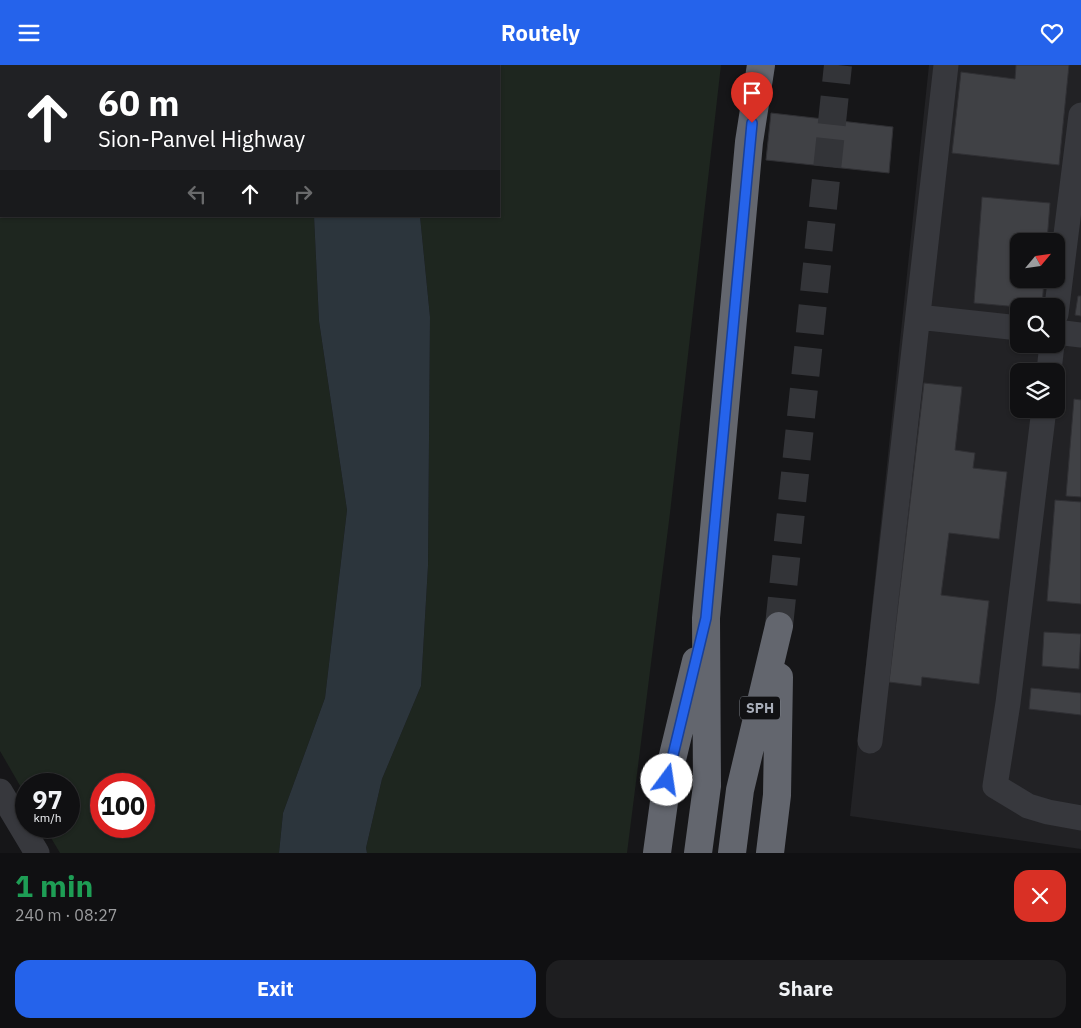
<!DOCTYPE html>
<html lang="en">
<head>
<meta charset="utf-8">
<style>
  :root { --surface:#101012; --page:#1e1e20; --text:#f1f3f6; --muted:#9c9d9f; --line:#303032; --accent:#2563eb }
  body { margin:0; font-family:"IBM Plex Sans",sans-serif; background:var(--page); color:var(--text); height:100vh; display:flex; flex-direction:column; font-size:19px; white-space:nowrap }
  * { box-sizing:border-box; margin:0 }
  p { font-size:16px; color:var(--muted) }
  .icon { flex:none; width:28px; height:28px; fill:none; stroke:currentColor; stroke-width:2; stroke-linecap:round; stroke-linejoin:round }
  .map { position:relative; height:788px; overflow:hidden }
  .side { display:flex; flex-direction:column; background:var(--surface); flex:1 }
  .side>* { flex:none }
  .guide { position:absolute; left:0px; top:0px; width:500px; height:152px; box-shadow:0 1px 4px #0004,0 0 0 1px var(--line); background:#202124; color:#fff; overflow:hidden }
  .needle { width:32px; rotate:61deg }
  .controls { position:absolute; left:1010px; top:168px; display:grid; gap:10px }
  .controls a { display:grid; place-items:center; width:55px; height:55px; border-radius:10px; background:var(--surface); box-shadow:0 1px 4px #0004,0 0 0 1px var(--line); font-size:25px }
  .speed { position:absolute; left:15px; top:708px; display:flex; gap:10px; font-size:25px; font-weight:700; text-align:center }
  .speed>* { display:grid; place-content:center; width:65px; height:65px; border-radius:50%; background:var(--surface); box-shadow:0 1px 4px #0004,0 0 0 1px var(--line); line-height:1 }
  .speed small { font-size:12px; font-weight:400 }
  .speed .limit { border:8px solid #d22; background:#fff; color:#111 }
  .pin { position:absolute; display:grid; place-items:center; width:42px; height:42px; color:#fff; margin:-51px -21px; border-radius:50% 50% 50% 0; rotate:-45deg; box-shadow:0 0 5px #0007 }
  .pin .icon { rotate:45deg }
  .me { position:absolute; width:55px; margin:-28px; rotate:14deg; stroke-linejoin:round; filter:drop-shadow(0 0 4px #0008) }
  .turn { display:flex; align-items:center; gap:18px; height:105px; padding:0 15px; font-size:22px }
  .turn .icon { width:65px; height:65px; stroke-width:2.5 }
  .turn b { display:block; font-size:35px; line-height:42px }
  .lanes { display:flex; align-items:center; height:48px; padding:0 15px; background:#0003; justify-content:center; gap:25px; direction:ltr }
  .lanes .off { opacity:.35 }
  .round { display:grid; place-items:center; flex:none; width:52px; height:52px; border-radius:15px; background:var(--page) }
  .headline { display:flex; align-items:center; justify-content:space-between; height:85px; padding:0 15px }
  h1 { font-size:30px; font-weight:700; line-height:38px; color:#1e9e55 }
  .action { display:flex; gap:10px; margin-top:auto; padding:10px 15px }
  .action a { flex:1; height:58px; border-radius:15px; background:var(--accent); color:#fff; font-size:20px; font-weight:700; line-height:58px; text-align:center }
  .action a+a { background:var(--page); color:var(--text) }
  header { display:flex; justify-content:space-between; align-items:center; height:65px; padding:0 15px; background:var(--accent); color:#fff; font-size:22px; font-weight:700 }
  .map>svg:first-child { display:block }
  .built { fill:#222225; fill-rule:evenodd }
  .green { fill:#1e261f; fill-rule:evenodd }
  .water { fill:#2c353c }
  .building { fill:#404145; stroke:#303034 }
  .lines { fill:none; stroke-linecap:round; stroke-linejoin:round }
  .highway-tunnel { stroke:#333438; stroke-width:28; stroke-dasharray:28 14; stroke-linecap:butt }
  .minor { stroke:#37383d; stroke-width:25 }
  .highway { stroke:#63666e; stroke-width:28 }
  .route-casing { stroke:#184099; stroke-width:12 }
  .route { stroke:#2563eb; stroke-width:9 }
  .labels { text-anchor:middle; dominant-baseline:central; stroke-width:4; stroke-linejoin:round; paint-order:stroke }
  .shield { fill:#111113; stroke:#7b7e86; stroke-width:1 }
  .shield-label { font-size:14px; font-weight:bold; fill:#a8adb8 }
</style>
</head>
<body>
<header><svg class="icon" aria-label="menu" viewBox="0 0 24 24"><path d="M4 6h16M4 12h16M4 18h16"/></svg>Routely<svg class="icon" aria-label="heart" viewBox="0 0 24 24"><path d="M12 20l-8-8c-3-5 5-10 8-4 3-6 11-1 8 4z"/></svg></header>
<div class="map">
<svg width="1081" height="788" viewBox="0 0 1081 788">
  <rect width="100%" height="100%" fill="#161618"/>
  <!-- built -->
  <path class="built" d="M929,0H1081V784L850,751ZM1019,176H1056V214H1019ZM1019,241H1056V279H1019ZM1019,306H1056V344H1019Z"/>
  <!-- green -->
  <path class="green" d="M0,0H298V1H1V151H314L319,256L347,445L325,633L283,748L279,788H60L44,761H69V719H26V731L0,686ZM101,719H144V761H101Z
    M404,0H721L670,448L627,788H367L366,783L382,714L421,621L428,501L430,252L420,151H499V1Z"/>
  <!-- water -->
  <path class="water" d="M314,151H420L430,252L428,501L421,621L382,714L366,783L367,788H279L283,748L325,633L347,445L319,256Z"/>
  <!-- building -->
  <path class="building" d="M1016,0H1069L1059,100L952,88L961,7L1015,14Z
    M771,48L893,62L889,108L766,95Z
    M982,132L1050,138L1047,176H1019V214H1044L1042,241L1019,242L974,238Z
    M1078,231H1081V251L1075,250Z
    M924,318L962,322L955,385L975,388L973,403L1007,407L999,474L949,468L941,530L989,536L979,619L922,612L921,621L889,617Z
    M1074,334L1081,335V432L1066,431Z
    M1055,435L1081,437V539L1047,536Z
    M1044,567L1081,569L1079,604L1042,601Z
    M1031,623L1081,628V650L1029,644Z"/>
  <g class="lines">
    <!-- highway-tunnel -->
    <path class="highway-tunnel" d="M779,561L838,0"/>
    <!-- minor -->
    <path class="minor" d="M1056,249L1081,50
      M918,252L1019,263
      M1056,267L1081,270
      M1049,306L1052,279
      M1044,344L1008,638L995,721L1028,741L1048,747L1081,753
      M870,676L946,0
      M0,726L37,788"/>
    <!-- highway -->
    <path class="highway" d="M657,788L667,715L696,596
      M698,788L707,721L706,553L749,77L761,0
      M732,788L740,725L779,561
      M770,788L777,730L779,612"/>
  </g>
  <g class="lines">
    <defs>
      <path id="route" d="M667,715L706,553L752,58"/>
    </defs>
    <!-- route casing -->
    <use href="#route" class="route-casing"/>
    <!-- route -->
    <use href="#route" class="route"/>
  </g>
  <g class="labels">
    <!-- shield labels -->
    <rect class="shield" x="740" y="631.5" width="40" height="23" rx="4"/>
    <g class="shield-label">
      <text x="760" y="643">SPH</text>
    </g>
  </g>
</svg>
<div class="controls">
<a><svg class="needle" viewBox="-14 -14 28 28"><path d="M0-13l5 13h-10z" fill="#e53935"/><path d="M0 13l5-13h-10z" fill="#9c9d9f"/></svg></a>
<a><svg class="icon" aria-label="search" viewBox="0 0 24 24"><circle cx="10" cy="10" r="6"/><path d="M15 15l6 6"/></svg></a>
<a><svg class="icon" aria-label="layers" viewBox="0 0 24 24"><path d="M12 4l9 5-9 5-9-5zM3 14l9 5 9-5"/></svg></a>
</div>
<div class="speed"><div>97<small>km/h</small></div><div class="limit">100</div></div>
<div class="pin" style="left:752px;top:58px;background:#d93025"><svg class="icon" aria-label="arrive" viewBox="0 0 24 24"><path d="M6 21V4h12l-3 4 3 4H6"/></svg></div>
<svg class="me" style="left:667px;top:715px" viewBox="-20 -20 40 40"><circle r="19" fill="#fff"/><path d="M0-13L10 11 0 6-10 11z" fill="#2563eb"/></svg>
<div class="guide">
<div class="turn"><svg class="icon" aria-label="ahead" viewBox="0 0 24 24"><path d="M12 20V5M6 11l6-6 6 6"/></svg><div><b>60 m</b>Sion-Panvel Highway</div></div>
<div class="lanes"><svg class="icon off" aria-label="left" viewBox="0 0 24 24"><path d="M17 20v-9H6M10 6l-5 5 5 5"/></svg><svg class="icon" aria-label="ahead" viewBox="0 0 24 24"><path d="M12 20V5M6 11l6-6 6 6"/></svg><svg class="icon off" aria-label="right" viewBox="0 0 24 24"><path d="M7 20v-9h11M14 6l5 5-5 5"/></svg></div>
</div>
</div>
<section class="side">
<div class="headline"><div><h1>1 min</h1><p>240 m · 08:27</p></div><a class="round" style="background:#d93025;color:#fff"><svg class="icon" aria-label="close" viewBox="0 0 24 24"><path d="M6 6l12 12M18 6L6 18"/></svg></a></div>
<div class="action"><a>Exit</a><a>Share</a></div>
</section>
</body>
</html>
